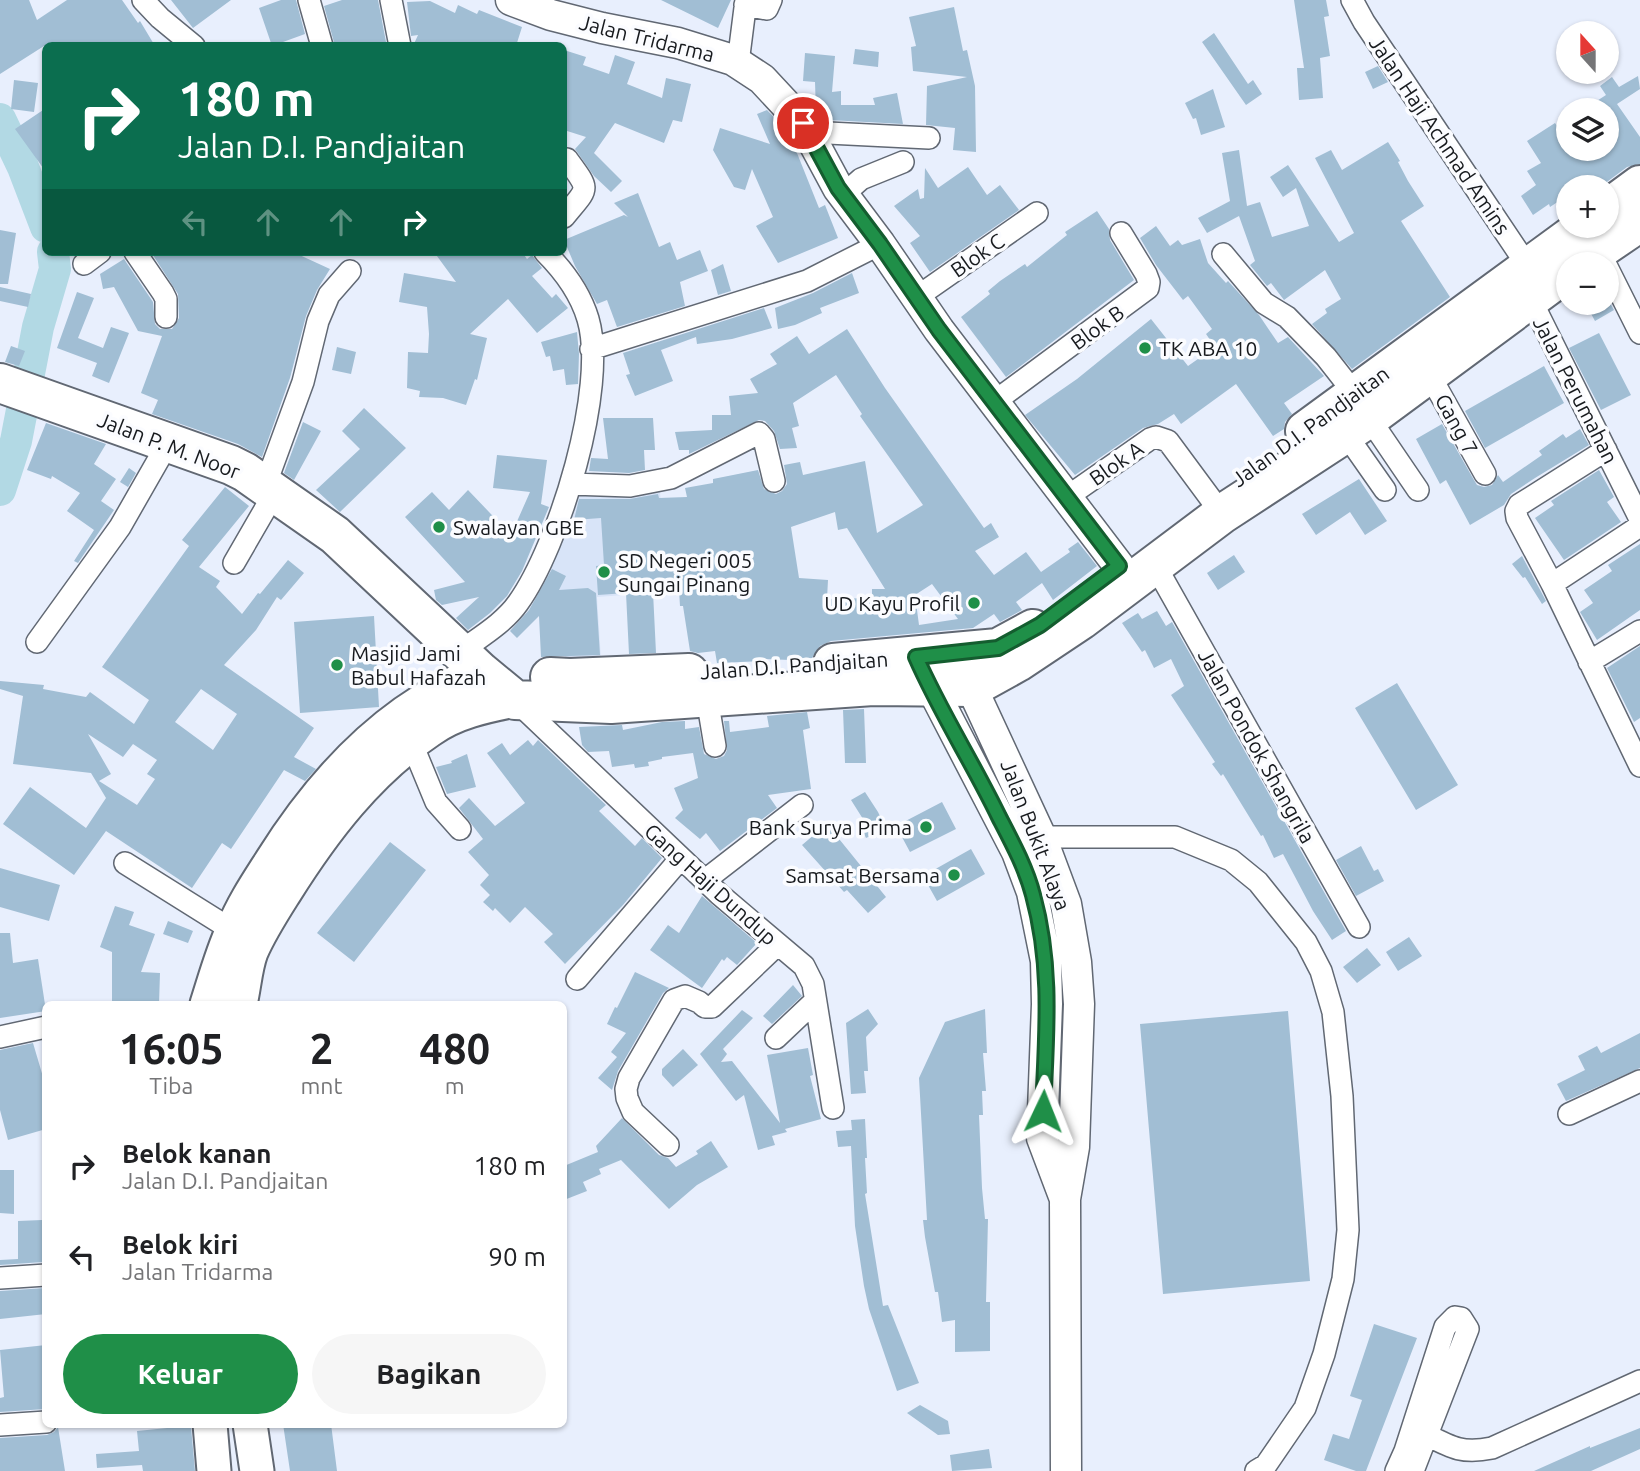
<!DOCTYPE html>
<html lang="id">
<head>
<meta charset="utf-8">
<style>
  :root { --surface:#fff; --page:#f6f6f6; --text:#202124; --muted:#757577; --accent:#1f8f48 }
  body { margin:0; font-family:Ubuntu,sans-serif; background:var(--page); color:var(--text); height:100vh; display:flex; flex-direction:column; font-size:26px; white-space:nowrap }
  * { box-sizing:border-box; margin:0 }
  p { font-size:23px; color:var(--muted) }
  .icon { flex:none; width:38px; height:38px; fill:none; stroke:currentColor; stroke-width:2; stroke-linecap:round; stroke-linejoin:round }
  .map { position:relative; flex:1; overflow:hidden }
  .drawer { position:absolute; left:42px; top:1001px; width:525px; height:427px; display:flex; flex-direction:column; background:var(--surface); border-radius:10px; box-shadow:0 2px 5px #0004 }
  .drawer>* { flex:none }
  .hud { position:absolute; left:42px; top:42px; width:525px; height:214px; border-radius:10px; box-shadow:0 2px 5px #0004; background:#0b6e4f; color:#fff; overflow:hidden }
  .needle { width:46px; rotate:339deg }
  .buttons { position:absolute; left:1556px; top:21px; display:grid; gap:14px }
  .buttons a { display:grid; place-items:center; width:63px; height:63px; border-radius:50%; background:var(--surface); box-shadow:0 2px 5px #0004; font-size:35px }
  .pin { position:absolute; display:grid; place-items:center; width:60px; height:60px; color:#fff; margin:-30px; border:4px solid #fff; border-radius:50%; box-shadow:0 2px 7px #0007 }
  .me { position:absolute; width:77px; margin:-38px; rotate:2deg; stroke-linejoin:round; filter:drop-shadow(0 0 5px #0008) }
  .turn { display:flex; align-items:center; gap:24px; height:147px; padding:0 21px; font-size:32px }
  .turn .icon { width:91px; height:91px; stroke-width:2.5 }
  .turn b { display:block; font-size:49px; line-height:60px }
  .lanes { display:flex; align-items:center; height:66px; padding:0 21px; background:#0003; justify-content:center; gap:35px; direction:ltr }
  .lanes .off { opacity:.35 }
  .eta { display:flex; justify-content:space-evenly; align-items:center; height:119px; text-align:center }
  .eta b { font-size:42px; font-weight:600; line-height:49px }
  .action { display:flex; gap:14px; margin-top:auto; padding:14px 21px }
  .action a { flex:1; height:80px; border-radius:42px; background:var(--accent); color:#fff; font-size:28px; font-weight:600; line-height:80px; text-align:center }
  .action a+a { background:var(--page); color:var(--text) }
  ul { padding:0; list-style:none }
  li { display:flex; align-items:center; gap:21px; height:91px; padding:0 21px }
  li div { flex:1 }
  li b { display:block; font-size:26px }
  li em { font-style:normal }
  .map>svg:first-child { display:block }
  .built { fill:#d8e4f8 }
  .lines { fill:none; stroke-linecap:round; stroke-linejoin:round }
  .river { stroke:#b2d9e4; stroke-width:32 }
  .building { fill:#a1bed4; fill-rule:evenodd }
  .street-casing { stroke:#616873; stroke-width:24 }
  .secondary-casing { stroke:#616873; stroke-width:33 }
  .primary-casing { stroke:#616873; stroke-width:37 }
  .highway-casing { stroke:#616873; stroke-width:42 }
  .street { stroke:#fff; stroke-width:21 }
  .secondary { stroke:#fff; stroke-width:30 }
  .primary { stroke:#fff; stroke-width:33 }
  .highway { stroke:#fff; stroke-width:38 }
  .route-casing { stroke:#145d2f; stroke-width:18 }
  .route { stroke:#1f8f48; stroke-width:12 }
  .poi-dot { fill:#1f8f48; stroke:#fbfcff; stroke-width:2.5 }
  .labels { text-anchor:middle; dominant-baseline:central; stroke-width:7; stroke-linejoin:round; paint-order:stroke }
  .street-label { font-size:21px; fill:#171a1e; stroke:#fbfcff }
  .poi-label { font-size:21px; fill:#171a1e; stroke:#fbfcff; text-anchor:start }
</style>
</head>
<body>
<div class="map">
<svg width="1640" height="1471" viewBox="0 0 1640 1471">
  <rect width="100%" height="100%" fill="#e8effd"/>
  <!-- built -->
  <path class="built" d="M660,491L666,592L597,597L601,659L565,661L561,592L539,580L569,497Z"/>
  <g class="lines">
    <!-- river -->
    <path class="river" d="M0,119L23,167L46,227
      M0,490L16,441L38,327L55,269L53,252"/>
  </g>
  <!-- building -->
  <path class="building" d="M0,0H29L37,20L67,0H122L138,23L140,21L155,46H44L0,74Z
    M171,0H231L193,28Z
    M281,0H296L305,34L272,46L259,8Z
    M342,0H378L386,42L372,46H335L324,6Z
    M661,0H731L718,28Z
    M1294,0H1326L1329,16L1324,17L1330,56L1320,58L1323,98L1299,100L1297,68H1304Z
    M430,1L455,13L458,5L477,14L479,10L522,27L516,46H413L418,35L411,36L407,2Z
    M954,7L963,51L967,50L975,86L976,152L953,150L955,128L926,125L927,86L967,77L913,71L911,47L916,46L909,17Z
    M1214,33L1248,84L1253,80L1262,94L1246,105L1202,42Z
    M855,49L879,52L878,67L853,64Z
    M564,50L586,57L583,65L609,74L615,55L635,62L627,84L662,98L666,78L691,84L682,122L673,120L664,143L615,123L594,153L622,181L611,192L594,176L575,149L586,137L564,130Z
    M805,53L835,56L832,92L841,91V105H875L873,98L897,93L903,124L829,120L828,111L816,112L815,82L803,81Z
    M1378,66L1388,82L1373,89L1365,72Z
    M1638,76L1640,89L1617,104L1640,137V164L1627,167L1600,187H1592L1587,179L1576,187H1568L1566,213L1559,201L1550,207L1549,204L1533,215L1521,196L1536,185L1527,171L1541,163L1527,141L1555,123L1557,126L1568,119V149H1606V110H1583L1606,95L1600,86L1612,77L1619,87Z
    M14,80L38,83L34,112L11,109Z
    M1213,89L1225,127L1201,135L1196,118L1193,119L1185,103Z
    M46,108V172L15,129Z
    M767,110L789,133L819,208L825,205L838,238L778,263L756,226L773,217L752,169L745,190L734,187L713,150L720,128L770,144L757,114Z
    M1388,142L1400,161L1398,162L1408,181L1424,206L1401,221L1450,297L1352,369L1312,324L1327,313L1325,309L1341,299L1325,270L1284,300L1271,283L1267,286L1250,265L1255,261L1239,216L1207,233L1198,218L1230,201L1222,153L1239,150L1247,206L1260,202L1272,237L1309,226L1296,188L1283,197L1270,177L1288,165L1339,242L1354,233L1315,158L1331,150L1342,170Z
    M968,167L987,195L1000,185L1019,210L930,272L910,243L920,236L894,206L918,189L920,199L924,198L925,168L938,188Z
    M638,193L659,247L670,242L677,260L700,250L708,271L680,282L685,306L617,327L607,300L597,304L575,266L564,240L624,215L628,217L614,203Z
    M1097,211L1109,229L1110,240L1134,280L1006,377L961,317L990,294L988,291L1000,281L1025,264L1027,267L1067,235L1065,232Z
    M1156,226L1170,246L1178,240L1182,245L1200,239L1208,263L1226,283L1228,281L1259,315L1278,343L1288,337L1324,376L1284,403L1292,414L1285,422L1284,429L1273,436L1236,384L1181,424L1174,414L1158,424L1143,428L1075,475L1025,415L1077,379L1151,319L1188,366L1215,347L1206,334L1212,329L1188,296L1183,300L1156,265L1140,238Z
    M0,230L16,233L8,284H0Z
    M151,252H293L330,269L317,290L306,316L290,378L262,457L238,444L152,414L158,400L141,393L162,336L138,331L114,287L103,289L100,274L124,259L153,302L155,324L160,329H172L179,318L178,294Z
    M434,252H522L527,259L532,255L542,268L532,276L552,298L556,294L568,308L537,333L508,299L470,334L487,338L477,380L475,379L466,405L443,398L419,397L420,391L407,388L408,352L428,353L429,334L427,307L399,302L404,273L456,282Z
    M723,264L731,291L718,295L711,270Z
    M852,273L859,293L820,308L822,313L795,325L778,329L775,308L813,293Z
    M0,287L31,294L28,307L0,301Z
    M77,292L94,298L78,338L103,348L111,327L129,333L109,383L92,376L97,363L57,348Z
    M1596,303H1610L1614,310L1595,321L1588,308Z
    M764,308L772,328L732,339L697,344L696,337L661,350L673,381L635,396L626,375L630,374L623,353Z
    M847,329L885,388L984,528L991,523L999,537L975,551L994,575L1026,552L1041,572L1070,552L1068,549L1078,542L1097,566L1053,600L1042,583L1016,602L1022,610L1000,622L994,614L973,628L831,641L820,646L812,658L790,660L764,659V661L717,663L715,651L698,653L690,651L683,606H680L679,590L653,592L656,653L629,654L626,593L598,595L596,566L604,565L601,518L574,520L579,499H630L658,494L659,498L687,497L685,488L713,483V479L758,470L764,489L776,494L782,491L787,484L784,465L800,462L803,475L865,461L877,533L923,505L860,416L862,414L836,375L793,403L799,426L792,428L797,448L780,449L774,431L765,421L759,420L689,454V450H679L675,432L712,430V415H731L729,396L758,393L750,379L777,364L770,354L797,336L809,354ZM835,512L838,530L847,528L885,589H872V598L827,599L828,580L799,578L791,527ZM932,584L958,619L919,625L915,595Z
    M577,332L579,354L578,384L566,385L564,369L553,371L550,356L546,357L541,342Z
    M1599,333L1631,395L1601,410L1569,348Z
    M11,346L25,351L19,366L5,362Z
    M337,347L356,352L351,374L332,370Z
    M1544,366L1564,403L1485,448L1465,411Z
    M364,408L406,448L340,512L316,490L360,449L342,431Z
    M603,418H653L655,450H644L645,470L629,473L589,471L591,458L608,459Z
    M303,422L321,431L294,480L284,473Z
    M46,423L106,444L94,464L116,479L101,501L114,510L78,563L74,561L94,530L67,511L80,493L52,476L51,479L27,470Z
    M1442,424L1474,480L1477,485L1484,487L1492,485L1498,475L1503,482L1542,455L1539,451L1563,434L1566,438L1580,429L1589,445L1535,478L1511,494L1504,505L1470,525L1446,480L1440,484L1416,439Z
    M497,455L547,460L541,504L549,507L522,571L507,596L490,613L468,630L456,618L479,597L442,605L436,600L434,590L465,582L405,517L432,492L449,510L468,490L511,535L530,492L493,488Z
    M129,468L136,473L128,487L120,482Z
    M1599,470L1614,497L1607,502L1621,522L1564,560L1535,518L1554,505L1551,501Z
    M1359,479L1387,521L1365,535L1350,512L1316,535L1302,514Z
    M225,487L249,506L199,567L220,581L216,587L242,614L258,593L260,594L288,560L304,573L281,600L277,597L256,630L224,665L314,728L294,757L316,769L305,781L284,770L231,849L222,843L192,888L106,831L74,875L3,824L30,787L86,828L106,798L91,773L13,764L23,696L0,689V681L44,685L43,689L86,697L90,692L134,724L149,700L102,667L189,546L182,540ZM201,689L237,714L213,750L175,722ZM88,734L123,757L133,744L157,760L147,774L155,779L137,805L99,781L111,774Z
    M1640,544V610L1597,640L1580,612L1593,603L1584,590L1612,571L1608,565Z
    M1234,555L1245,572L1218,590L1207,573Z
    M1522,556L1546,601L1542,604L1525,577L1523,578L1512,564Z
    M552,569L566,576L559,590L588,588L596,593L600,655L541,657L539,616L517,638L510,631L529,610Z
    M1157,611L1166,626L1172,622L1346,931L1332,940L1313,911L1283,854L1274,858L1263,835L1261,836L1223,774L1221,776L1212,764L1215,762L1171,695L1184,686L1171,659L1154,668L1145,650L1142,652L1122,623L1138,613L1142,619Z
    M374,616L379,707L300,713L294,622Z
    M1640,646V718L1634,722L1607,668Z
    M1397,683L1458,785L1416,810L1355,708Z
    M864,709L866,763H845L843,710Z
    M807,712L810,728L803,730L811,789L768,795L777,808L720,851L706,833L700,839L675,818L683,810L674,788L698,778L693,753L662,757V759L648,762L649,766L635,768L634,764L612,767L609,751L588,752L582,745L579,727L622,725L623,730L662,722L685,721V729L699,727L704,754L716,759L724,756L727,750L724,721H729L730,732L769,727L767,716Z
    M528,740L533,746L538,740L606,805L599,811L635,846L642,838L662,858L623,905L565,964L544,942L553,934L525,907L510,923L495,908L493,911L483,902L490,895L480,885L489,875L468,852L483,839L459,808L469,798L495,826L525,803L487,753L502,743L510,755Z
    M467,754L476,787L447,794L436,767L452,763L451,761Z
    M865,792L878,812L886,829L866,838L858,821L863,819L851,800Z
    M942,802L956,829L910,852L896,826Z
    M827,824L886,897L868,913L847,890L844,892L802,845Z
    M390,842L426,870L354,962L317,933Z
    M1361,846L1374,871L1378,869L1384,881L1356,896L1336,860Z
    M971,849L985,874L937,901L923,876Z
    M0,868L60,885L49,921L0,907Z
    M702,896L757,943L737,965L727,957L724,961L722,959L702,988L650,950L668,925L679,933Z
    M115,906L134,912L129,925L155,934L141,972L160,973L159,1004H112V952L100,947Z
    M168,921L193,931L188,943L163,934Z
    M0,933H10L13,963L38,959L46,1011L0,1018Z
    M1409,937L1422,956L1398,971L1386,952Z
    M1367,948L1381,965L1357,983L1343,967Z
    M635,972L669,988L663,993L618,1071L612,1090L598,1078L617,1057L611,1052L626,1033L607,1024L615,1007L617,1008Z
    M793,985L802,996L772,1024L763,1016Z
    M868,1009L878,1024L866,1037L868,1071H864L866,1093L851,1094L846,1023Z
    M985,1009L987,1053H983L986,1091H982L983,1115H979L982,1188L985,1219H988L986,1302H990V1351L955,1352V1320L942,1322L938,1292H935L925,1237L923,1220H927L919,1078L945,1022Z
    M742,1010L753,1018L723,1049L727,1054L721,1062L732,1061L780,1123L767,1055L808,1048L813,1075L810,1076L821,1119L785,1129L787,1132L772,1136L775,1145L758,1150L744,1095L736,1101L700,1054Z
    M1288,1011L1310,1281L1163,1294L1140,1024Z
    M1640,1033V1068L1566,1101L1557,1084L1585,1070L1578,1056L1597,1046L1601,1053Z
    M33,1043L46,1087V1129L8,1140L0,1110V1050Z
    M683,1049L698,1065L673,1087L662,1075V1069Z
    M622,1118L659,1155L668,1158L676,1167L698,1154L696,1151L711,1141L728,1167L697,1185L669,1209L621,1160L599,1169L601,1174L583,1182L587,1191L564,1200V1166L598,1152L596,1146Z
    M865,1119L867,1158H865L867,1193L865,1194L883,1306L888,1305L919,1383L897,1391L869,1309L864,1286L855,1226L851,1146L838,1147L836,1131L852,1130L851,1120Z
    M0,1170H14V1214L0,1213Z
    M42,1220L43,1262L0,1265V1260L18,1259V1221Z
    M45,1288L46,1314L0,1319V1291Z
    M1374,1324L1417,1338L1366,1471H1356L1324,1460L1333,1434L1349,1439L1362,1400L1350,1396Z
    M46,1345V1409L0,1412V1398L4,1397L0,1350Z
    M920,1405L948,1421L950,1434L938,1435L907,1413Z
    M283,1424H331L337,1471H290Z
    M58,1427L65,1471H0V1438L47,1435L54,1432Z
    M177,1427H191L195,1471H143L142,1465L97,1468L96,1454L139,1451L137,1431Z
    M1640,1428V1449L1591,1471H1534L1590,1446V1448Z
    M989,1449L992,1468L952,1471L950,1455Z"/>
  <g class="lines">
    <defs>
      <path id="street" d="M143,0L160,18L194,46
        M309,0L322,46
        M391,0L400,46
        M1352,0L1364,22L1529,268
        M745,5L767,9L771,0
        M738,63L746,0
        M808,132L929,138
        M843,195L861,179L903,162
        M564,217C589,186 591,192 567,159
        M135,252L163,293L166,299V317
        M1223,254L1264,303L1287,317L1326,357L1355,394
        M84,264L100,252
        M1606,265L1640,333
        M917,297L1037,213
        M1530,298L1640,519
        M591,349L807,281L880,244
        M1429,374L1485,474
        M994,402L1148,288L1149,282L1146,274L1121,233
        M1369,418L1418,490
        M1345,433L1385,490
        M1606,450L1519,505L1516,511L1517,518L1552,584L1640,766
        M571,484L630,486L671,478L759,433L764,439L774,481
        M265,486L303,382L318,321L329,295L350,271
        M1067,497L1150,439L1156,437L1168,441L1222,514
        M234,563L275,492
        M1155,565L1359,927
        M1552,584L1640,526
        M37,642L120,527L168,443
        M461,651C480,637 504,623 518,603C559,546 608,387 588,319C580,292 564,271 545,252
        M1589,662L1640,631
        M707,698L715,746
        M516,701L719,894L804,966L813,984L833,1108
        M412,744L436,802L460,829
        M1041,837H1175L1231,860L1258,882L1306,942L1321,971L1333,1012L1342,1096L1348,1230L1343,1279L1324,1354L1305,1408L1266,1465L1256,1471
        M125,863L232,930
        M704,881L802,805
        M577,979L681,858
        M0,1037L46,1027
        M776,1038L815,1001
        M1569,1114L1640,1081
        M668,1145L633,1112L627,1098L626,1089L629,1078L674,1000L685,996L699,1002L705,1007H712L778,944
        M0,1278L46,1275
        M0,1425L46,1422
        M1427,1435C1452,1448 1463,1454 1492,1448L1640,1381
        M1396,1471L1405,1451L1445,1327L1455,1317L1461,1318L1468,1329L1413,1471"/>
      <path id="secondary" d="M511,0L551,15L602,28L678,43L733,60L762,79L803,123L838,188L880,244L939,330L1119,566
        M963,669L1041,837L1066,904L1076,962L1079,1004L1074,1147L1065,1199L1066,1471
        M923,671L1017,852L1032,892L1046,961L1047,1004L1042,1138L1065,1199"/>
      <path id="primary" d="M207,1004C215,979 222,953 233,929C243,904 258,882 272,860C323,779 390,706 481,672
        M240,1004C244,988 245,968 251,952C260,931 273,911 285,892C324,830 368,772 430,730C455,712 485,706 515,700
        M210,1424L214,1471
        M250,1424L257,1471"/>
      <path id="highway" d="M1606,210L1640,185
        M1578,264L1640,222
        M0,383L231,465L245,472L335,535L481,672L515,700L611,704L873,686L973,687L1018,662L1081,620L1222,514L1369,418L1568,271
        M1305,431L1585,226
        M833,663L998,648L1033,629
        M550,677L570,678L689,673"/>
    </defs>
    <!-- street casing -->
    <use href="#street" class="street-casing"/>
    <!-- secondary casing -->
    <use href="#secondary" class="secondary-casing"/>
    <!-- primary casing -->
    <use href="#primary" class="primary-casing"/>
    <!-- highway casing -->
    <use href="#highway" class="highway-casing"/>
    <!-- street -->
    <use href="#street" class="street"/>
    <!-- secondary -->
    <use href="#secondary" class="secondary"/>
    <!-- primary -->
    <use href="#primary" class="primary"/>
    <!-- highway -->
    <use href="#highway" class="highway"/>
  </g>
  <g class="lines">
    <defs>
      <path id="route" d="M803,123L838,188L880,244L939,330L1119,566L1040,625L998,648L916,657C940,712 973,763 999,817C1012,842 1026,868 1033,895C1053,968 1046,1036 1043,1111"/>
    </defs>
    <!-- route casing -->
    <use href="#route" class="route-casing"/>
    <!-- route -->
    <use href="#route" class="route"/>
  </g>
  <!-- markers -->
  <g class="poi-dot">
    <circle cx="1145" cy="348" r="7"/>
    <circle cx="439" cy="527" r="7"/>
    <circle cx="604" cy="572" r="7"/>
    <circle cx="974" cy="603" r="7"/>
    <circle cx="337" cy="665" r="7"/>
    <circle cx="926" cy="827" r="7"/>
    <circle cx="954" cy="875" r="7"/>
  </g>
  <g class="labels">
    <!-- street labels -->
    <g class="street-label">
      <text transform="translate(647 38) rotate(14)">Jalan Tridarma</text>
      <text transform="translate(1440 135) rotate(56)">Jalan Haji Achmad Amins</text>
      <text transform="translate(977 255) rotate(-35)">Blok C</text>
      <text transform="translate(1097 327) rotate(-36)">Blok B</text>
      <text transform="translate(1576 390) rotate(63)">Jalan Perumahan</text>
      <text transform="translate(1457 424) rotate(61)">Gang 7</text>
      <text transform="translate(1310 426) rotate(-36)">Jalan D.I. Pandjaitan</text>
      <text transform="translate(169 445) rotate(21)">Jalan P. M. Noor</text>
      <text transform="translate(1116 463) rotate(-35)">Blok A</text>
      <text transform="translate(794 665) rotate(-4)">Jalan D.I. Pandjaitan</text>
      <text transform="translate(1257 746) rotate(61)">Jalan Pondok Shangrila</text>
      <text transform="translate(1036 835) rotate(69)">Jalan Bukit Alaya</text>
      <text transform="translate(711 884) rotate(42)">Gang Haji Dundup</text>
    </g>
    <!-- poi labels -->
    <g class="poi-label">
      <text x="1159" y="348">TK ABA 10</text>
      <text x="453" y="527">Swalayan GBE</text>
      <text x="618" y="560">SD Negeri 005<tspan x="618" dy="24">Sungai Pinang</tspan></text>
      <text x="960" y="603" text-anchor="end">UD Kayu Profil</text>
      <text x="351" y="653">Masjid Jami<tspan x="351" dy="24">Babul Hafazah</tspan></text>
      <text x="912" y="827" text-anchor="end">Bank Surya Prima</text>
      <text x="940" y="875" text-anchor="end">Samsat Bersama</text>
    </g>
  </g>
</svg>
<div class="buttons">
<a><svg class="needle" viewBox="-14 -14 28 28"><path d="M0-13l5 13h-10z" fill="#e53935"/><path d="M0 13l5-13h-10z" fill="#757577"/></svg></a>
<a><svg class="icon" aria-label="layers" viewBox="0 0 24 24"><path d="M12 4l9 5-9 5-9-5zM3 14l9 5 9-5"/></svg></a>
<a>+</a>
<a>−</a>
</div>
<div class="pin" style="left:803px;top:123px;background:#d93025"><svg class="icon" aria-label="arrive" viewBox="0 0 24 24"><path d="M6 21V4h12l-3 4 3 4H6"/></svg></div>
<svg class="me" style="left:1043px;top:1111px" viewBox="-20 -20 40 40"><path d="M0-17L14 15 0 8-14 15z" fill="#1f8f48" stroke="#fff" stroke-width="4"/></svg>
<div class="hud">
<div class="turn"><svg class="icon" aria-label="right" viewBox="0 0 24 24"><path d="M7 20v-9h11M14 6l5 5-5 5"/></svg><div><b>180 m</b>Jalan D.I. Pandjaitan</div></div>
<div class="lanes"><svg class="icon off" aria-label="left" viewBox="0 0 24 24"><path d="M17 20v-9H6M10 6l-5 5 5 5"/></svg><svg class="icon off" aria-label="ahead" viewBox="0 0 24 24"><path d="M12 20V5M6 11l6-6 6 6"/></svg><svg class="icon off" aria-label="ahead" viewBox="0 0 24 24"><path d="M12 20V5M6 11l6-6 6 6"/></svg><svg class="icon" aria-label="right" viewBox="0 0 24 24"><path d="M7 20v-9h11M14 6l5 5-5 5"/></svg></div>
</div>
<section class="drawer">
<div class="eta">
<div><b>16:05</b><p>Tiba</p></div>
<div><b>2</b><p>mnt</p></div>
<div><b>480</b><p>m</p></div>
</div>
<ul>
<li><svg class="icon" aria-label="right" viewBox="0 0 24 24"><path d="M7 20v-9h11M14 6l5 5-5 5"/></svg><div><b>Belok kanan</b><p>Jalan D.I. Pandjaitan</p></div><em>180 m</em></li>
<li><svg class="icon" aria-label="left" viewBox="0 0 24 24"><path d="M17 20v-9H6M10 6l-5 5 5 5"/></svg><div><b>Belok kiri</b><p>Jalan Tridarma</p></div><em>90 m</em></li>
</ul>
<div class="action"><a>Keluar</a><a>Bagikan</a></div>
</section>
</div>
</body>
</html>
